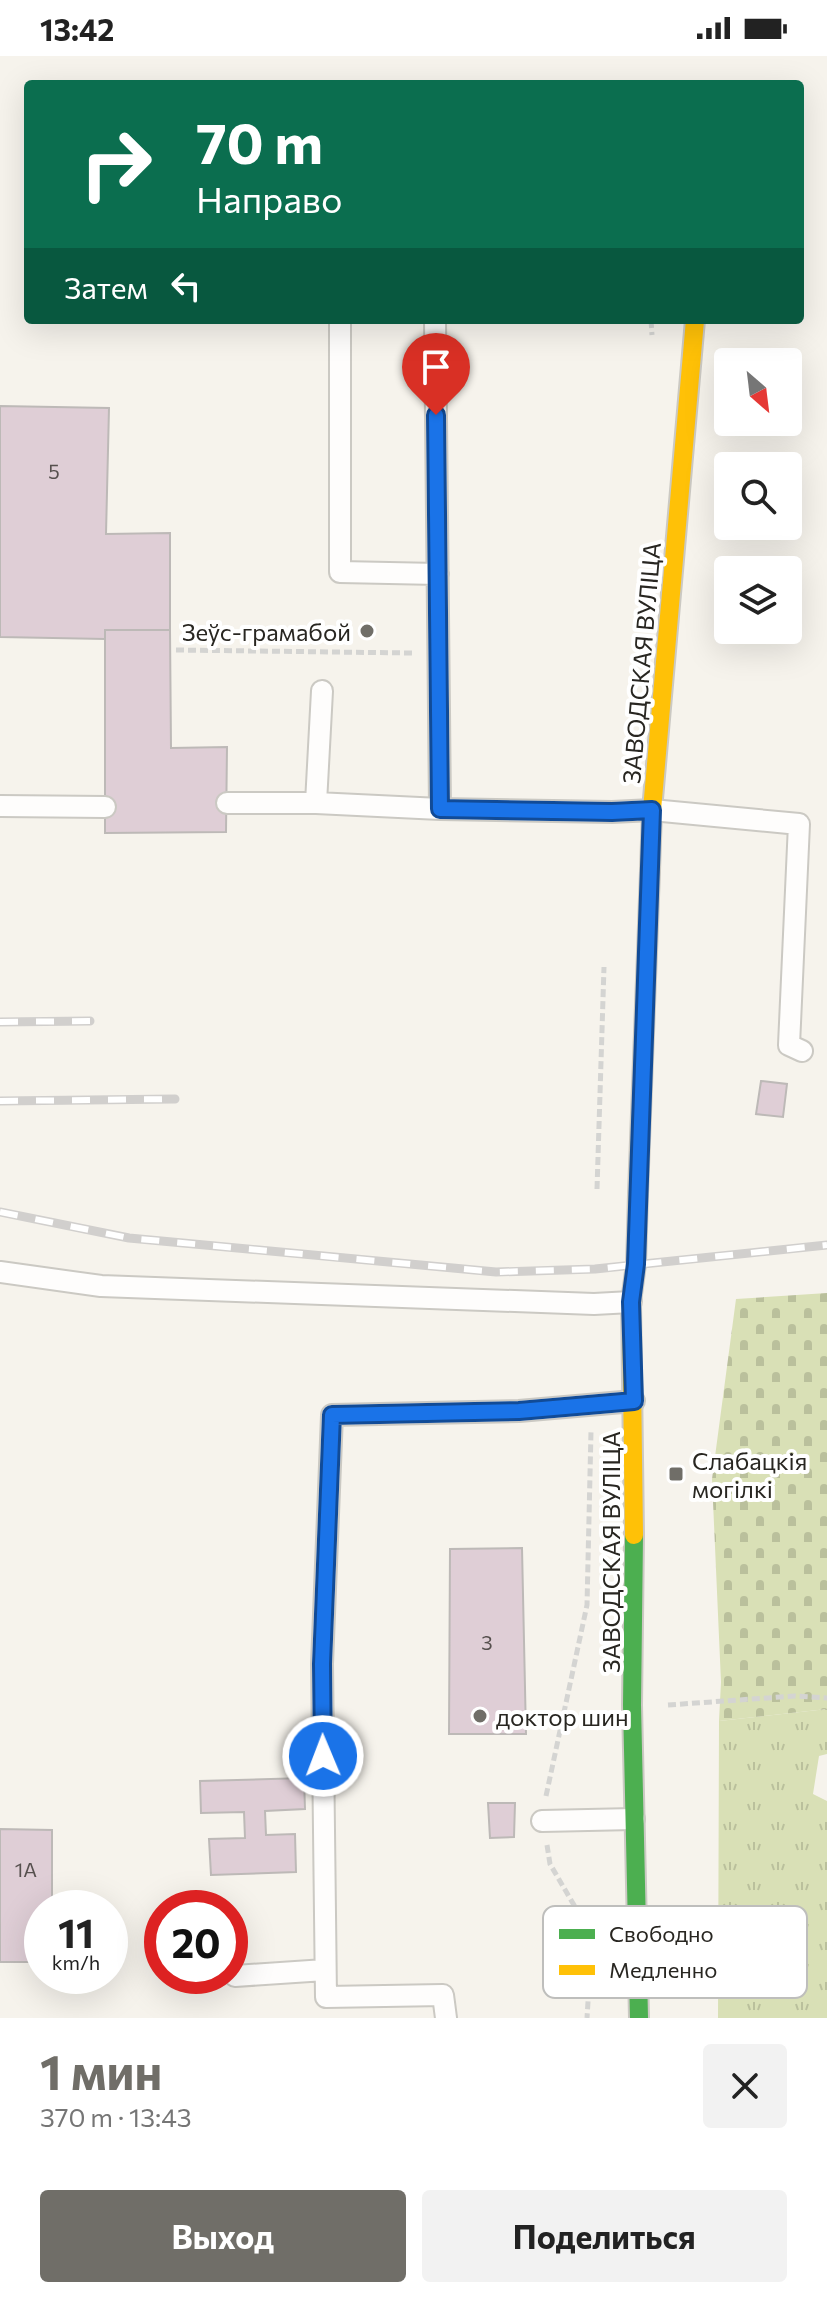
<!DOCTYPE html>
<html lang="ru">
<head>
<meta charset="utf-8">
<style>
  :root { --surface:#fff; --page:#f2f2f2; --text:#222; --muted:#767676; --accent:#706e68 }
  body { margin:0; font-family:Commissioner,sans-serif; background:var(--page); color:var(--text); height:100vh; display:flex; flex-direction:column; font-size:30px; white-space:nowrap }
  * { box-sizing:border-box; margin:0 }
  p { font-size:26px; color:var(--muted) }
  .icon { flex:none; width:44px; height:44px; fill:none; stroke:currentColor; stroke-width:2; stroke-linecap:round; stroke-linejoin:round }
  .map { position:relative; height:1962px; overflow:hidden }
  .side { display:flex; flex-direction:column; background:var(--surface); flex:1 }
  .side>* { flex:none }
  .guide { position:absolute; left:24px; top:24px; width:780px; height:244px; border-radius:8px; box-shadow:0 8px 32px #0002; background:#0b6e4f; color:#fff; overflow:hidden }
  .needle { width:52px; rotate:152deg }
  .fabs { position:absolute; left:714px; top:292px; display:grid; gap:16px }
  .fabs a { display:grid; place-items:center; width:88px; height:88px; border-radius:8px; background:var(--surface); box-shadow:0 8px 32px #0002; font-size:40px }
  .speed { position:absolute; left:24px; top:1834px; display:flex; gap:16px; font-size:40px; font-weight:700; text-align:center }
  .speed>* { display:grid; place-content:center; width:104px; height:104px; border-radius:50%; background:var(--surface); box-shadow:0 8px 32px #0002; line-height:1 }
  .speed small { font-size:20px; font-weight:400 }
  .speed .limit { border:12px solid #d22; background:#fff; color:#111 }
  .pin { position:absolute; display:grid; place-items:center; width:68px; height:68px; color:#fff; margin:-82px -34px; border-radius:50% 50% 50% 0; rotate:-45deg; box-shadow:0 0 8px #0007 }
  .pin .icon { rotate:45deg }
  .me { position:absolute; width:88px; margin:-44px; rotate:359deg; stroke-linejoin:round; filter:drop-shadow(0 0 6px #0008) }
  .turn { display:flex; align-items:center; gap:28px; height:168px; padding:0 40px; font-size:36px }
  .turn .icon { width:104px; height:104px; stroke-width:2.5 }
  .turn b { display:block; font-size:56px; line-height:68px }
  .then { display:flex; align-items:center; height:76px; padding:0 40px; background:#0003; gap:16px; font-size:30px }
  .round { display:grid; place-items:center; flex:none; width:84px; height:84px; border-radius:8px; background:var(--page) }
  .head { display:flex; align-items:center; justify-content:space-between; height:136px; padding:0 40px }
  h1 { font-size:48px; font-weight:700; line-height:60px; color:var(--accent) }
  .cta { display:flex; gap:16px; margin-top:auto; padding:16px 40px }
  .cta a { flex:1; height:92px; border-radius:8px; background:var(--accent); color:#fff; font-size:32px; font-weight:700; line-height:92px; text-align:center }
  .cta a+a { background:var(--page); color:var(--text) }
  .status { display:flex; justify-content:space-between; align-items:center; height:56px; padding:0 40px; background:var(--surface); direction:ltr }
  .status svg { height:22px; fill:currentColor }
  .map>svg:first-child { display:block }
  .grass { fill:url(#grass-tufts) }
  .cemetery { fill:url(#cemetery-stones) }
  .building { fill:#dfced6; stroke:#bdb9b7; stroke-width:2 }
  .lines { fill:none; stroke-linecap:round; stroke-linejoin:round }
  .lane-casing { stroke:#cbc9c3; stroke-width:24 }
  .fast-casing { stroke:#cbc9c3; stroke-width:22 }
  .slow-casing { stroke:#cbc9c3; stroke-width:22 }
  .path { stroke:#d4d4d2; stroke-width:5; stroke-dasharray:8 4; stroke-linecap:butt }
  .lane { stroke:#fefdfc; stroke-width:20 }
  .fast { stroke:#4caf50; stroke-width:18 }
  .slow { stroke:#ffc107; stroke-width:18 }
  .rail-casing { stroke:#d1cfcd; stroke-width:9 }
  .rail { stroke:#fff; stroke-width:6; stroke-dasharray:18; stroke-linecap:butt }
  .route-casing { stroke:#114b97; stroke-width:20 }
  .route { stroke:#1a73e8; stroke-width:14 }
  .poi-dot { fill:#706e68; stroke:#fff; stroke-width:3 }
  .labels { text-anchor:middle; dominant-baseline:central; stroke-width:8; stroke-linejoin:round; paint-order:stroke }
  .number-label { font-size:20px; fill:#56504e }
  .poi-label { font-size:24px; fill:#282621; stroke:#fff; text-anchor:start }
  .street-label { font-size:24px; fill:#282621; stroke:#fff }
  .key { fill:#fff; stroke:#bebebc; stroke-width:2 }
  .key-label { font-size:22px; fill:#282621 }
</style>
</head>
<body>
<div class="status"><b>13:42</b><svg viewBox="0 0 49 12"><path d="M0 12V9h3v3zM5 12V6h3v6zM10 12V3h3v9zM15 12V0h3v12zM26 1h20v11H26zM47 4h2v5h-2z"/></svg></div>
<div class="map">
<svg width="827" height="1962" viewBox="0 0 827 1962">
  <defs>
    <pattern id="grass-tufts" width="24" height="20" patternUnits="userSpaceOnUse" patternTransform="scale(2)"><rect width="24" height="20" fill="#d9e0b6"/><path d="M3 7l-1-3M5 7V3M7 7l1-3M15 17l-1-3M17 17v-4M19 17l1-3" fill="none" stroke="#bac09c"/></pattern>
    <pattern id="cemetery-stones" width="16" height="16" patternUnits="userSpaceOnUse" patternTransform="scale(2)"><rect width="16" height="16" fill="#d9e0b6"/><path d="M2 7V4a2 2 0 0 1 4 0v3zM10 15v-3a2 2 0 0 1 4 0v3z" fill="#bac09c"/></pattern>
  </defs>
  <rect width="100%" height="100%" fill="#f6f3ec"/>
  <!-- grass -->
  <path class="grass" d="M827,1653V1698L819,1700L813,1738L827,1745V1962H718L719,1665Z"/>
  <!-- cemetery -->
  <path class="cemetery" d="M827,1237V1653L719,1665L721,1626L712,1423L736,1243Z"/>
  <!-- building -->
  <path class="building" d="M0,350L109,352L106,478L170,477V574H105V583L0,581Z
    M105,574H170L171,692L227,691L226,776L105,777Z
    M761,1025L787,1028L783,1061L756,1058Z
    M522,1492L526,1678H449L450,1493Z
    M304,1722L305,1753L265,1755L266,1779L295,1778L296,1816L211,1819L209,1783L245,1782L244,1756L201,1757L200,1725Z
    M488,1747H515L514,1781L490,1782Z
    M0,1773L52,1774V1852H42V1906H0Z"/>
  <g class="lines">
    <defs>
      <path id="lane" d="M340,264V516L438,518
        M435,264L440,753
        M227,747H316L440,753L612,756L652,754L799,768L789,989L802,995
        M316,747L322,635
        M0,750L105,751
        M0,1216L101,1230L594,1248L631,1246
        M542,1765L634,1763
        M235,1920L325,1914
        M446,1962L443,1939L326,1941L322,1608L332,1359L519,1355L634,1345"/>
      <path id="fast" d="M638,1138L650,815
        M634,1479L632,1649L639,1962"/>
      <path id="slow" d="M650,815L652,754L695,264
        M634,1479L631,1246L636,1208L638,1138"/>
    </defs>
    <!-- lane casing -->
    <use href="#lane" class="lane-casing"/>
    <!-- fast casing -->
    <use href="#fast" class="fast-casing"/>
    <!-- slow casing -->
    <use href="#slow" class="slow-casing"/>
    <!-- path -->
    <path class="path" d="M651,264L652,279
      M176,594L413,597
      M597,1133L604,911
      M668,1649L795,1640L827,1642
      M546,1740L587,1549L591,1375
      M547,1789L550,1808L592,1880L587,1962"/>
    <!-- lane -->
    <use href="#lane" class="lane"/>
    <!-- fast -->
    <use href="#fast" class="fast"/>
    <!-- slow -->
    <use href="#slow" class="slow"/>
    <defs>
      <path id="rail" d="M0,966L90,965
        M0,1045L175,1043
        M0,1156L129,1182L496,1216L595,1213L827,1189"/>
    </defs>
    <!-- rail casing -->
    <use href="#rail" class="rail-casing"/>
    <!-- rail -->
    <use href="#rail" class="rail"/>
  </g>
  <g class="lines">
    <defs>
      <path id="route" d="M323,1700L322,1608L332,1359L519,1355L634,1345L631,1246L636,1208L652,754L612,756L440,753L436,359"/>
    </defs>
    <!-- route casing -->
    <use href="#route" class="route-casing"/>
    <!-- route -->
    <use href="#route" class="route"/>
  </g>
  <!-- markers -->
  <g class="poi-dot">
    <circle cx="367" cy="575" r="8"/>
    <rect x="668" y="1410" width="16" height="16" rx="4"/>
    <circle cx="480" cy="1660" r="8"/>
  </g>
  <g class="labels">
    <!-- number labels -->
    <g class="number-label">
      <text x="54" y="415">5</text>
      <text x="487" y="1586">3</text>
      <text x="26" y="1813">1А</text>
    </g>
    <!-- poi labels -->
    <g class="poi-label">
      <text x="351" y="575" text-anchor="end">Зеўс-грамабой</text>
      <text x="692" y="1404">Слабацкія<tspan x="692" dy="28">могілкі</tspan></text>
      <text x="496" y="1660">доктор шин</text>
    </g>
    <!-- street labels -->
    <g class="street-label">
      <text transform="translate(641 607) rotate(-85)">ЗАВОДСКАЯ ВУЛІЦА</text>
      <text transform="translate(610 1496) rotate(-90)">ЗАВОДСКАЯ ВУЛІЦА</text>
    </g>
  </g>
  <!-- legend -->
  <rect x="543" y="1850" width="264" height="92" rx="12" class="key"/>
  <rect x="559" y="1873" width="36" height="10" fill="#4caf50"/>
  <rect x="559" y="1909" width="36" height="10" fill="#ffc107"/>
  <g class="key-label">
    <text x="609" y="1886">Свободно</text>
    <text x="609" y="1922">Медленно</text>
  </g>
</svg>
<div class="fabs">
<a><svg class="needle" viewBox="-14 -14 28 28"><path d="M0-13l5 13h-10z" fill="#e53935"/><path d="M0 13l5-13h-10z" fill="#767676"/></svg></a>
<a><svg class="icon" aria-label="search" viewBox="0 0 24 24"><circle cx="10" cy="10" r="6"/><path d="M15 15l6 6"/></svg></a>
<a><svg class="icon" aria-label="layers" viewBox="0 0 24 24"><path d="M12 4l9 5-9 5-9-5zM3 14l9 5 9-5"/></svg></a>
</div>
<div class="speed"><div>11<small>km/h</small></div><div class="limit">20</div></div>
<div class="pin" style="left:436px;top:359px;background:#d93025"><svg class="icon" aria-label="arrive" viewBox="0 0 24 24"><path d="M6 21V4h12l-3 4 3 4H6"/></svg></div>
<svg class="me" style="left:323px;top:1700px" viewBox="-20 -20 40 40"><circle r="17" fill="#1a73e8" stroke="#fff" stroke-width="3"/><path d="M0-11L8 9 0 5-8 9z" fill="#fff"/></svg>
<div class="guide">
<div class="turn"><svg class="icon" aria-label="right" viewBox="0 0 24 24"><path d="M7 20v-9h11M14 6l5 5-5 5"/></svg><div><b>70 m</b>Направо</div></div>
<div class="then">Затем<svg class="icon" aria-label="left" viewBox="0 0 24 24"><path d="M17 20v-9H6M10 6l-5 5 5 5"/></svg></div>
</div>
</div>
<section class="side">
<div class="head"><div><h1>1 мин</h1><p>370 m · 13:43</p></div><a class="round"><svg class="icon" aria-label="close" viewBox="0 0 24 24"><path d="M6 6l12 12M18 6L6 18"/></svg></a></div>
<div class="cta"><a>Выход</a><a>Поделиться</a></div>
</section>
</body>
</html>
